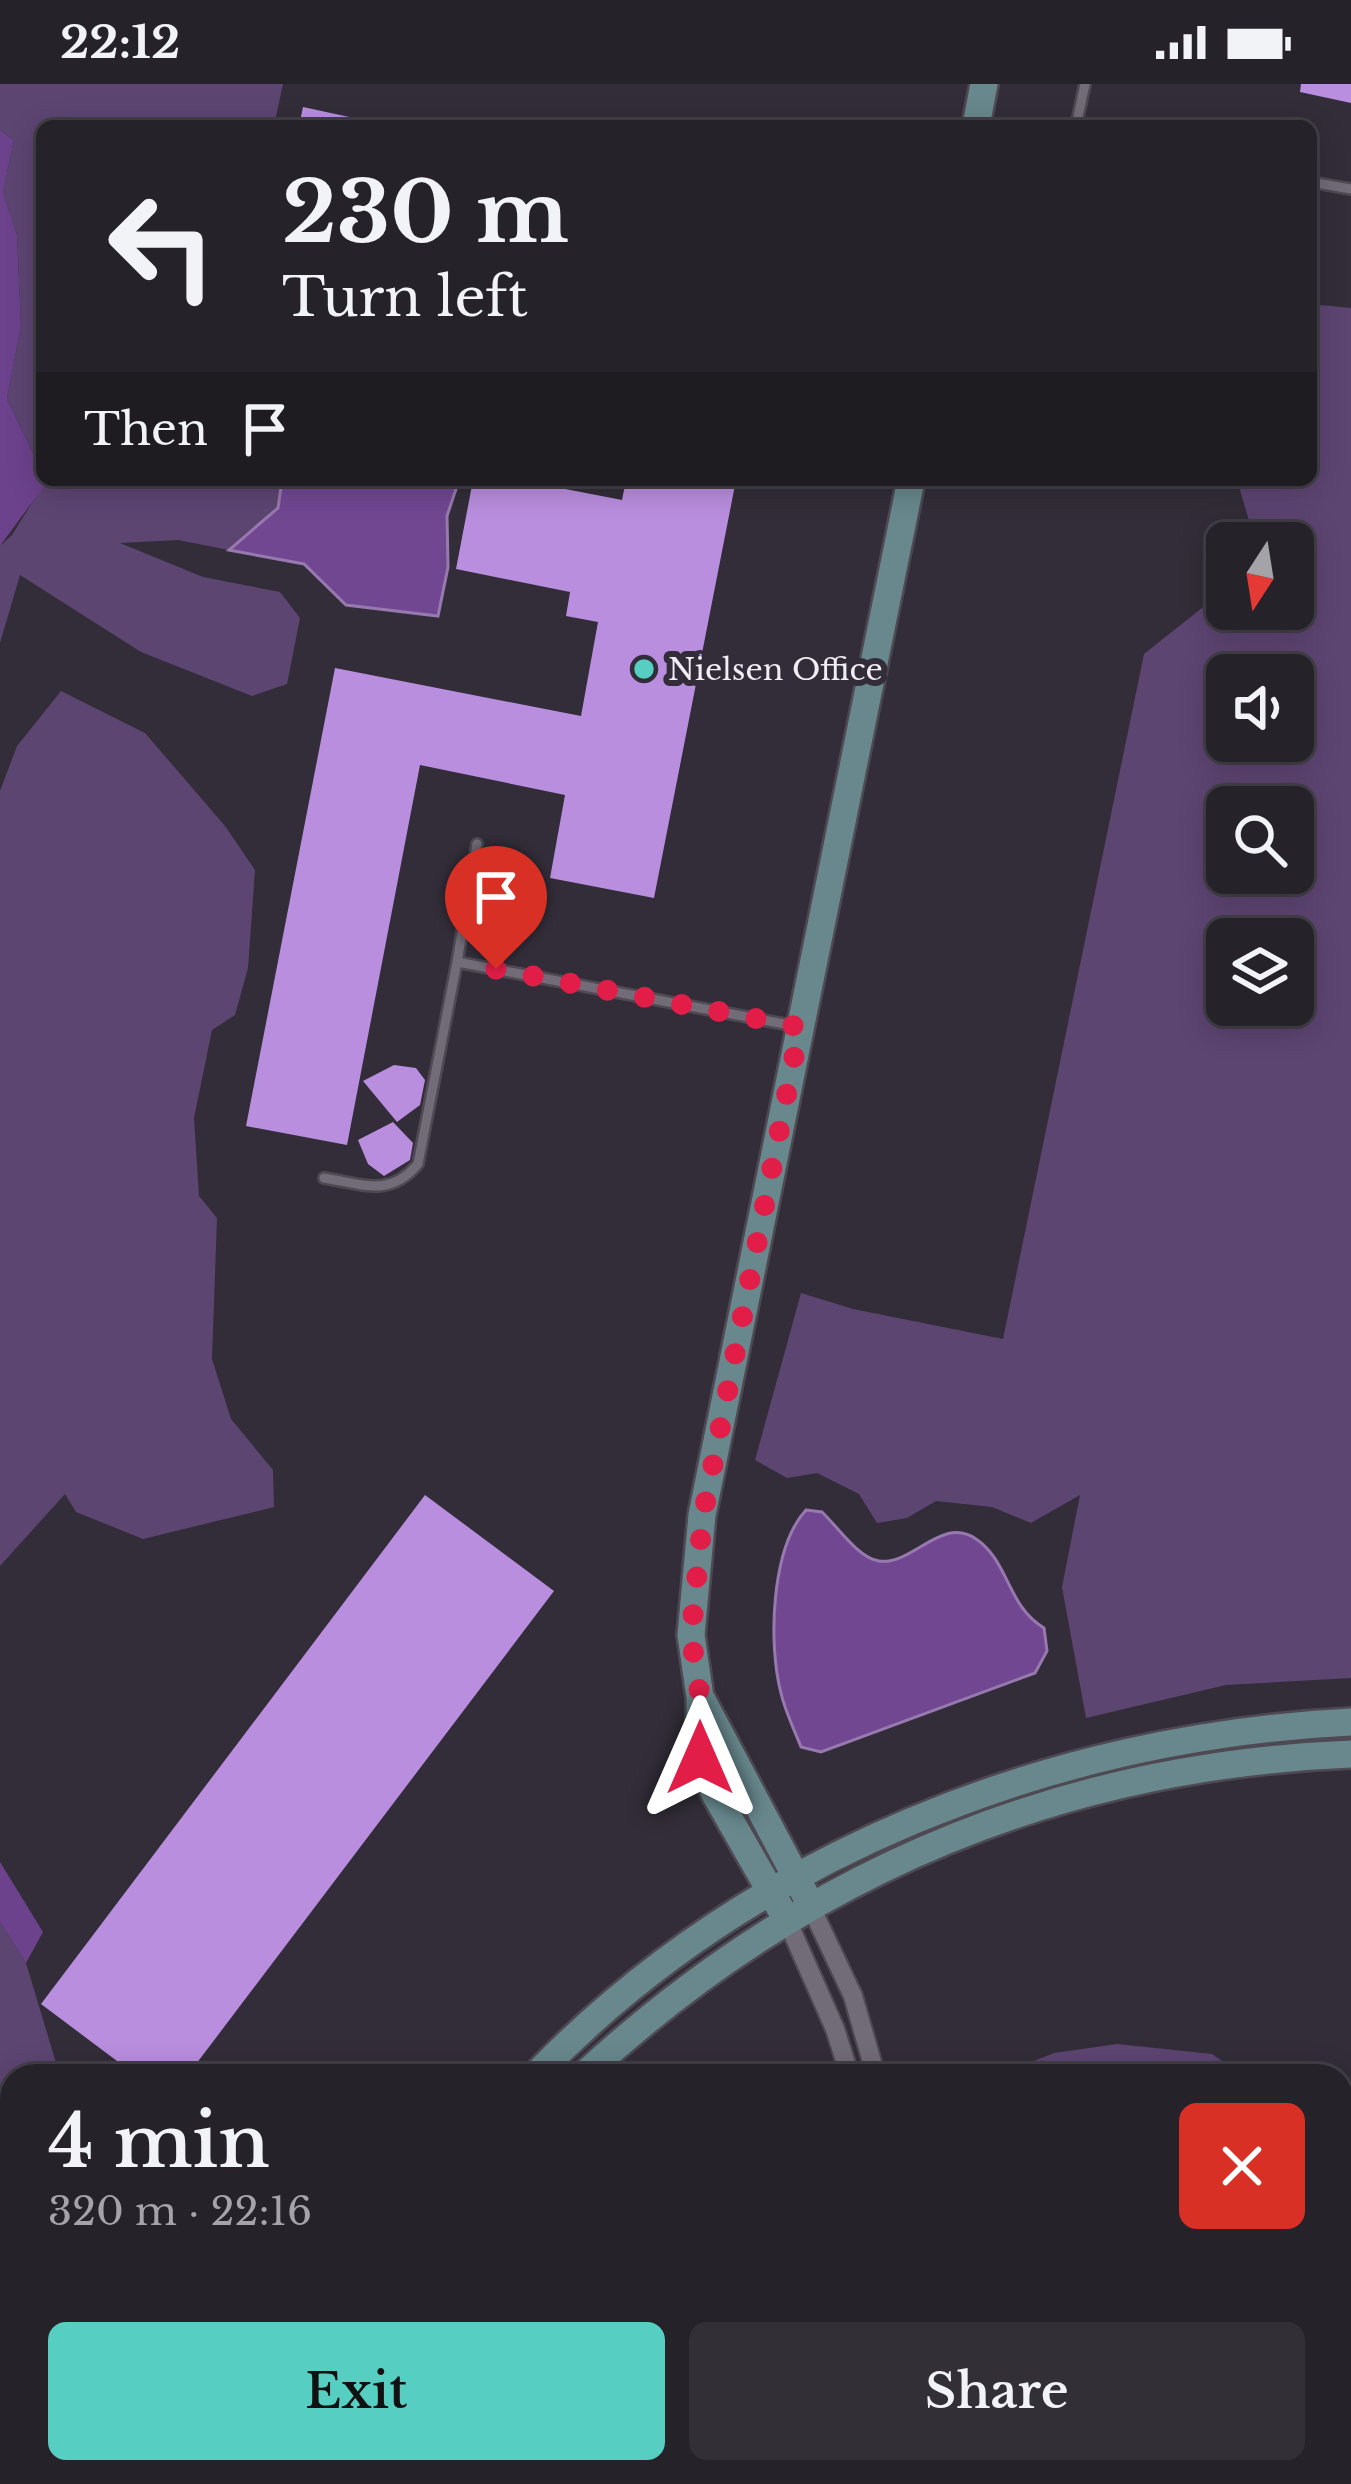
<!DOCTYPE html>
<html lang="en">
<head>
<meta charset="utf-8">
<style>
  :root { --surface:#26222a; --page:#322f36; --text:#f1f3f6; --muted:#a4a4a8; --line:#423f47; --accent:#57cec2 }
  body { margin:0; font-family:"Libre Baskerville",serif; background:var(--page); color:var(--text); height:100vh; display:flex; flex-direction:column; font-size:45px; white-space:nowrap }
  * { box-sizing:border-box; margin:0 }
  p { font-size:39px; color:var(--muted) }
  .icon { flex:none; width:66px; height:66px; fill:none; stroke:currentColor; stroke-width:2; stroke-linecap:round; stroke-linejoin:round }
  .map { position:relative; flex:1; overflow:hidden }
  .side { position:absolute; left:0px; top:1980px; width:1353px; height:420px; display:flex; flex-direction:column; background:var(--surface); border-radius:36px 36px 0 0; box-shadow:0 6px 30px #0003,0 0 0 3px var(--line) }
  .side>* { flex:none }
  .top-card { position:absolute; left:36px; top:36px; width:1281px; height:366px; border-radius:18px; box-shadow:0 6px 30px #0003,0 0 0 3px var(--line); background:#26222a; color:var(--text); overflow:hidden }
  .needle { width:78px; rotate:192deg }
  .controls { position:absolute; left:1206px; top:438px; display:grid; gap:24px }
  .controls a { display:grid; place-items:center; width:108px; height:108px; border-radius:18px; background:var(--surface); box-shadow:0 6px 30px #0003,0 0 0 3px var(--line); font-size:60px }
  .pin { position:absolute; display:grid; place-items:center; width:102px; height:102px; color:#fff; margin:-123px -51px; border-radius:50% 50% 50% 0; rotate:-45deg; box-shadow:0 0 12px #0007 }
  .pin .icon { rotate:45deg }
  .me { position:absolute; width:132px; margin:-66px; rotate:0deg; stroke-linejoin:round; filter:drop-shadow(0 0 9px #0008) }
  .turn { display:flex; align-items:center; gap:42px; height:252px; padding:0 48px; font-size:54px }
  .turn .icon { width:156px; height:156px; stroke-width:2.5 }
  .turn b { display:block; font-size:84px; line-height:102px }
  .then { display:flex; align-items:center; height:114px; padding:0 48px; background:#0003; gap:24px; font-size:45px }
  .round { display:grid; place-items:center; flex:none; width:126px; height:126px; border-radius:18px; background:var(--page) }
  .headline { display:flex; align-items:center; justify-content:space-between; height:204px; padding:0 48px }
  h1 { font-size:72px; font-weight:600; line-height:90px }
  .cta { display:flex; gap:24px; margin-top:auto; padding:24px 48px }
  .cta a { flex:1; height:138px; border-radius:18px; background:var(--accent); color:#111; font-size:48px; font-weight:600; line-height:138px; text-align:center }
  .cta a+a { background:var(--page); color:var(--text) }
  .status { display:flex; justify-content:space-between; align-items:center; height:84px; padding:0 60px; background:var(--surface); direction:ltr }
  .status svg { height:33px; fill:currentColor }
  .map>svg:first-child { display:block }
  .green { fill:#5d4572; fill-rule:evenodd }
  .forest { fill:#6c428d }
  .water { fill:#714792; stroke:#9779af; stroke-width:3 }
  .building { fill:#ba8edf }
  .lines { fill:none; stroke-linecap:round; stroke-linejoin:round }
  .lane-casing { stroke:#4e4952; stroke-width:14 }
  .street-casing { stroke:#4e4952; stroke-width:22 }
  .secondary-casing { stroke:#4e4952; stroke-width:32 }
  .lane { stroke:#726c78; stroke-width:9 }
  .street { stroke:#726c78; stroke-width:18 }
  .secondary { stroke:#68888d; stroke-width:27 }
  .route { stroke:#e11d48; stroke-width:21; stroke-dasharray:0 37.8 }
  .poi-dot { fill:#57cec2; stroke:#322d38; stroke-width:4.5 }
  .labels { text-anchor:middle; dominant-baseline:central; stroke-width:12; stroke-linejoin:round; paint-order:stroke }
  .poi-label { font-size:30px; fill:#f1edf4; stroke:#322d38; text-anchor:start }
</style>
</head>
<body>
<div class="status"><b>22:12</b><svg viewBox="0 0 49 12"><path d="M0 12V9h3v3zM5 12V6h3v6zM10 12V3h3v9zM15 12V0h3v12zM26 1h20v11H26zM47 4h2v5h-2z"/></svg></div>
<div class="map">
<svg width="1351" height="2400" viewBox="0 0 1351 2400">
  <rect width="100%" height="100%" fill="#322d38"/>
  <!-- green -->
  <path class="green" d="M0,0H283L274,42H42V388L7,315L21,242L17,151L3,108L14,56L0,46Z
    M1311,220L1351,224V1594L1226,1601L1086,1634L1062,1503L1080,1411L1031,1439L992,1423L936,1417L907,1434L877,1439L859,1410L817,1389L787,1394L755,1376L801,1209L853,1225L1003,1255L1144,570L1212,516L1227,490V525H1293V459H1245L1252,447L1237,396H1311ZM1227,591H1293V657H1227ZM1227,723H1293V789H1227ZM1227,855H1293V921H1227Z
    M46,396H282L278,424L229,466L178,456L120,459L203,493L280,508L300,534L287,600L252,612L141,568L20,491L0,559V462L12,451Z
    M61,607L145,649L225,742L255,786L248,884L235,931L212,946L194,1034L199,1112L217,1134L212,1275L231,1335L273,1386L274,1423L143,1455L76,1428L65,1410L0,1482V707L17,662Z
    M0,1838L26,1879L60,1992H12V2388H86L75,2400H0Z
    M1117,1960L1212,1970L1243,1992H996L1054,1969Z
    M1341,2049L1351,2053V2400H1291L1292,2388H1341Z
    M283,2388H540L542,2400H273Z"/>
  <!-- forest -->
  <path class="forest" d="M0,46L14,56L3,108L17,151L21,242L7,315L42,388V396L47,398L0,462Z
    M0,1778L43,1848L26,1879L0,1838Z"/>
  <!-- water -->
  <path class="water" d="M282,396H459L447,432L448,483L438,532L346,521L304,480L229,466L278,424Z
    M806,1426L822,1428C837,1442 858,1474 879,1477C912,1482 942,1431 976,1455C1009,1477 1007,1522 1044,1544L1047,1567L1035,1589L821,1668L801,1663C794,1645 785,1627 781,1609C768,1560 771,1464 806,1426Z"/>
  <!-- building -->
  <path class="building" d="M1301,0H1351V19L1300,8Z
    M303,23L354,34V42H299Z
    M473,396H519L622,416L626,396H736L654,814L550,794L565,711L420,681L347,1061L246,1042L335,584L581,632L598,538L566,532L570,508L456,485Z
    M394,981L416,984L425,996L420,1021L397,1038L363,997Z
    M393,1038L413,1059L410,1076L384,1092L368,1080L358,1056Z
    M425,1411L554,1507L187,1992H137L41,1920Z"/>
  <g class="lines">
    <defs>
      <path id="lane" d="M1076,42L1085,0
        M1311,98L1351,105
        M457,878L477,760
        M324,1094C363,1100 389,1114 418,1080L457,878L795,942
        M1273,2388V2400
        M750,2400L758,2388
        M815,2400L822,2388"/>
      <path id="street" d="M811,1823L853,1912L876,1992
        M787,1836L835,1945L850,1992
        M675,2400L682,2388"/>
      <path id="secondary" d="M976,42L984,0
        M702,1616L805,1810
        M787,1836L714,1708L700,1674V1613L691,1551L702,1431L911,396
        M535,1992C747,1772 1050,1653 1351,1638
        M583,1992C800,1791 1055,1682 1351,1670
        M146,2400L158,2388
        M193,2400L204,2388"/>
    </defs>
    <!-- lane casing -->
    <use href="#lane" class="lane-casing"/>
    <!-- street casing -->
    <use href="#street" class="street-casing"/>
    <!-- secondary casing -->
    <use href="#secondary" class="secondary-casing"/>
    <!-- lane -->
    <use href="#lane" class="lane"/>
    <!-- street -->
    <use href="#street" class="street"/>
    <!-- secondary -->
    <use href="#secondary" class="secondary"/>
  </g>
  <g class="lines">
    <!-- route -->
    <path class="route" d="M496,885L800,943L703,1431L691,1552L700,1612V1674"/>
  </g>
  <!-- markers -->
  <circle class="poi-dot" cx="644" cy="585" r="12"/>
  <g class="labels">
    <!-- poi labels -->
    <g class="poi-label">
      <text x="668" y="585">Nielsen Office</text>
    </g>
  </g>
</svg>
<div class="controls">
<a><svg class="needle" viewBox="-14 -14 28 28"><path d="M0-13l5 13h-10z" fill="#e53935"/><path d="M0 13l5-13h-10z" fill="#a4a4a8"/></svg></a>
<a><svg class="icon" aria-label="sound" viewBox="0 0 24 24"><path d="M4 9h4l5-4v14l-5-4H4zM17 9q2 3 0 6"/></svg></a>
<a><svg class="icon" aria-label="search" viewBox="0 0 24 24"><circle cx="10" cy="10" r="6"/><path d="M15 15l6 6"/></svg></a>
<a><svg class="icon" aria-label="layers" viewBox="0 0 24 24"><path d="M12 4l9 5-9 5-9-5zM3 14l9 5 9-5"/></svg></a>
</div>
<div class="pin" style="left:496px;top:885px;background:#d93025"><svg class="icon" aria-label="arrive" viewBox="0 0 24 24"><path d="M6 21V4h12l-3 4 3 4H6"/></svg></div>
<svg class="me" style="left:700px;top:1674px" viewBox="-20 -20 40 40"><path d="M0-17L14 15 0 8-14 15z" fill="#e11d48" stroke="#fff" stroke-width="4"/></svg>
<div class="top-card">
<div class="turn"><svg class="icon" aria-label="left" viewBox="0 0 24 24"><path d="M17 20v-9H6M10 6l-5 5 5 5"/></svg><div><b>230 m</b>Turn left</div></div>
<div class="then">Then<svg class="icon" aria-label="arrive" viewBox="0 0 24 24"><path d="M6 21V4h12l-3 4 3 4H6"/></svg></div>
</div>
<section class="side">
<div class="headline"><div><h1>4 min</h1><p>320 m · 22:16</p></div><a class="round" style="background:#d93025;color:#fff"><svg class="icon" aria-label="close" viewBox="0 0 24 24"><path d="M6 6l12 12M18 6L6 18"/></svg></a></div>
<div class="cta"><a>Exit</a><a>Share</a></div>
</section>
</div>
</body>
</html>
